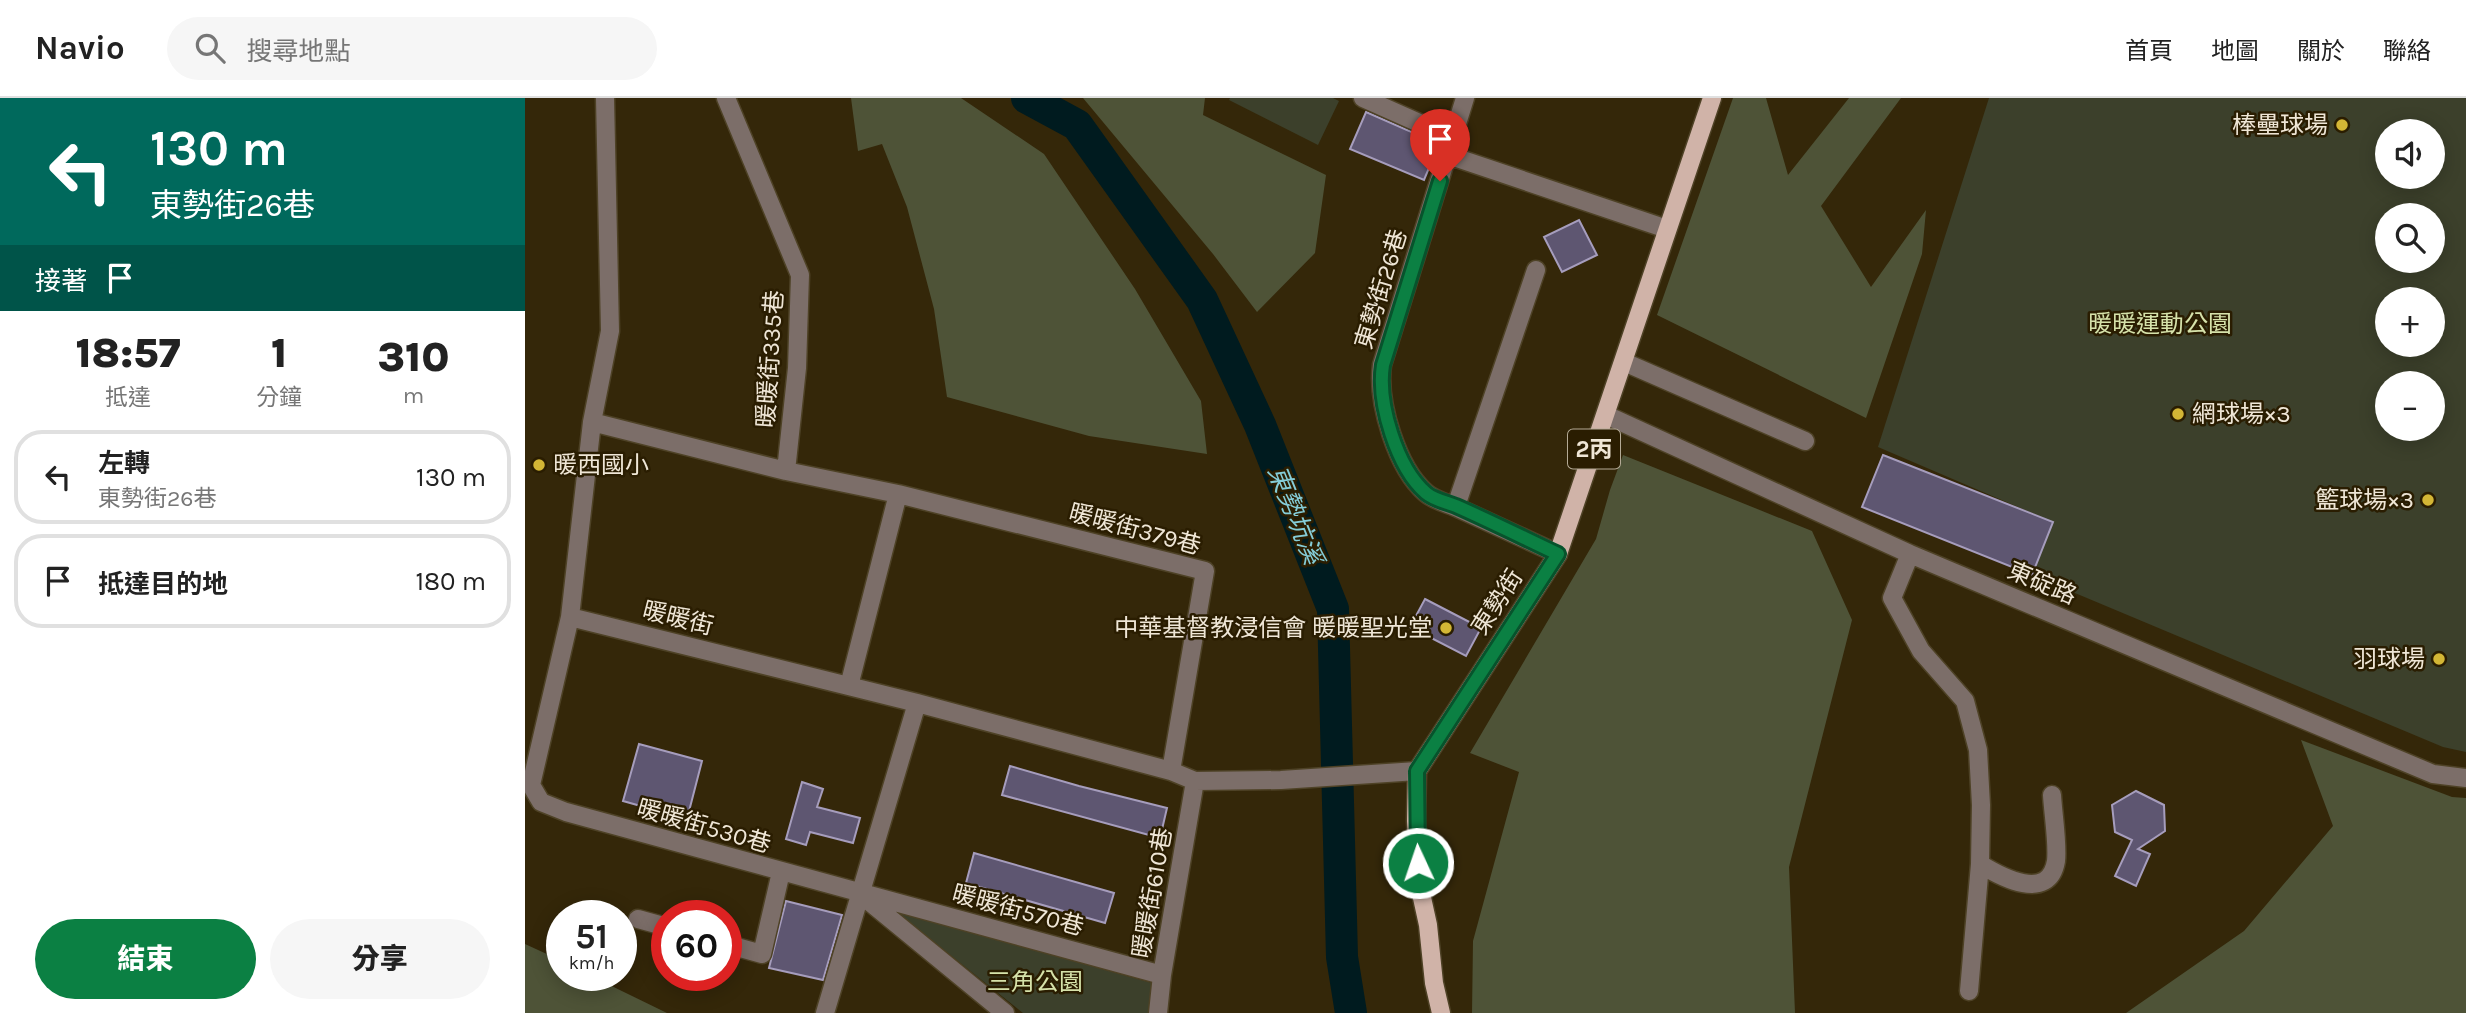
<!DOCTYPE html>
<html lang="zh-TW">
<head>
<meta charset="utf-8">
<style>
  :root { --surface:#fff; --page:#f6f6f6; --text:#222; --muted:#767676; --line:#e0e0e0; --accent:#0b8043 }
  body { margin:0; font-family:Karla,"Noto Sans TC",sans-serif; background:var(--page); color:var(--text); height:100vh; display:flex; flex-direction:column; font-size:26px; white-space:nowrap }
  * { box-sizing:border-box; margin:0 }
  p { font-size:23px; color:var(--muted) }
  .icon { flex:none; width:38px; height:38px; fill:none; stroke:currentColor; stroke-width:2; stroke-linecap:round; stroke-linejoin:round }
  .map { position:relative; flex:1; overflow:hidden }
  .drawer { display:flex; flex-direction:column; background:var(--surface); width:525px }
  .drawer>* { flex:none }
  .banner { background:#00695c; color:#fff; overflow:hidden }
  .fabs { position:absolute; left:1850px; top:21px; display:grid; gap:14px }
  .fabs a { display:grid; place-items:center; width:70px; height:70px; border-radius:50%; background:var(--surface); box-shadow:0 4px 18px #0003; font-size:35px }
  .speed { position:absolute; left:21px; top:802px; display:flex; gap:14px; font-size:35px; font-weight:700; text-align:center }
  .speed>* { display:grid; place-content:center; width:91px; height:91px; border-radius:50%; background:var(--surface); box-shadow:0 4px 18px #0003; line-height:1 }
  .speed small { font-size:18px; font-weight:400 }
  .speed .limit { border:10px solid #d22; background:#fff; color:#111 }
  .pin { position:absolute; display:grid; place-items:center; width:60px; height:60px; color:#fff; margin:-72px -30px; border-radius:50% 50% 50% 0; rotate:-45deg; box-shadow:0 0 7px #0007 }
  .pin .icon { rotate:45deg }
  .me { position:absolute; width:77px; margin:-38px; rotate:357deg; stroke-linejoin:round; filter:drop-shadow(0 0 5px #0008) }
  .turn { display:flex; align-items:center; gap:24px; height:147px; padding:0 35px; font-size:32px }
  .turn .icon { width:91px; height:91px; stroke-width:2.5 }
  .turn b { display:block; font-size:49px; line-height:60px }
  .then { display:flex; align-items:center; height:66px; padding:0 35px; background:#0003; gap:14px; font-size:26px }
  .eta { display:flex; justify-content:space-evenly; align-items:center; height:119px; text-align:center }
  .eta b { font-size:42px; font-weight:800; line-height:49px }
  .action { display:flex; gap:14px; margin-top:auto; padding:14px 35px }
  .action a { flex:1; height:80px; border-radius:42px; background:var(--accent); color:#fff; font-size:28px; font-weight:800; line-height:80px; text-align:center }
  .action a+a { background:var(--page); color:var(--text) }
  ul { padding:0; list-style:none }
  li { display:flex; align-items:center; gap:21px; height:94px; margin:0 14px 10px; padding:0 21px; border:4px solid var(--line); border-radius:28px }
  li div { flex:1 }
  li b { display:block; font-size:26px }
  li em { font-style:normal }
  header { display:flex; align-items:center; gap:42px; box-sizing:border-box; height:98px; padding:0 35px; background:var(--surface); border-bottom:2px solid var(--line) }
  header strong { font-size:33px }
  nav { display:flex; gap:38px; margin-inline-start:auto; font-size:24px }
  .search { width:490px; height:63px; background:var(--page); display:flex; align-items:center; gap:18px; box-sizing:border-box; padding:0 24px; border-radius:38px; color:var(--muted); font-size:26px }
  main { display:flex; flex:1; min-height:0 }
  .map>svg:first-child { display:block }
  .green { fill:#3c402b; fill-rule:evenodd }
  .forest { fill:#4e5337 }
  .lines { fill:none; stroke-linecap:round; stroke-linejoin:round }
  .river { stroke:#001b1f; stroke-width:32 }
  .building { fill:#5e5671; stroke:#a69dbd; stroke-width:2 }
  .minor-casing { stroke:#4e4226; stroke-width:21 }
  .major-casing { stroke:#4e4226; stroke-width:21 }
  .minor { stroke:#7c6e69; stroke-width:18 }
  .major { stroke:#d0b3a8; stroke-width:18 }
  .route-casing { stroke:#07532c; stroke-width:18 }
  .route { stroke:#0b8043; stroke-width:12 }
  .poi-dot { fill:#d3b635; stroke:#2a1d01; stroke-width:2.5 }
  .labels { text-anchor:middle; dominant-baseline:central; stroke-width:5; stroke-linejoin:round; paint-order:stroke }
  .shield { fill:#2a1d01; stroke:#b4aa96; stroke-width:2 }
  .shield-label { font-size:23px; font-weight:bold; fill:#efe6d6 }
  .poi-label { font-size:24px; fill:#efe6d6; stroke:#2a1d01; text-anchor:end }
  .street-label { font-size:24px; fill:#efe6d6; stroke:#2a1d01 }
  .park-label { font-size:24px; fill:#d6e2aa; stroke:#2a1d01 }
  .water-label { font-size:26px; font-style:italic; fill:#85cdd8; stroke:#2a1d01 }
</style>
</head>
<body>
<header>
<strong>Navio</strong>
<div class="search"><svg class="icon" aria-label="search" viewBox="0 0 24 24"><circle cx="10" cy="10" r="6"/><path d="M15 15l6 6"/></svg>搜尋地點</div>
<nav><a>首頁</a><a>地圖</a><a>關於</a><a>聯絡</a></nav>
</header>
<main>
<section class="drawer">
<div class="banner">
<div class="turn"><svg class="icon" aria-label="left" viewBox="0 0 24 24"><path d="M17 20v-9H6M10 6l-5 5 5 5"/></svg><div><b>130 m</b>東勢街26巷</div></div>
<div class="then">接著<svg class="icon" aria-label="arrive" viewBox="0 0 24 24"><path d="M6 21V4h12l-3 4 3 4H6"/></svg></div>
</div>
<div class="eta">
<div><b>18:57</b><p>抵達</p></div>
<div><b>1</b><p>分鐘</p></div>
<div><b>310</b><p>m</p></div>
</div>
<ul>
<li><svg class="icon" aria-label="left" viewBox="0 0 24 24"><path d="M17 20v-9H6M10 6l-5 5 5 5"/></svg><div><b>左轉</b><p>東勢街26巷</p></div><em>130 m</em></li>
<li><svg class="icon" aria-label="arrive" viewBox="0 0 24 24"><path d="M6 21V4h12l-3 4 3 4H6"/></svg><div><b>抵達目的地</b></div><em>180 m</em></li>
</ul>
<div class="action"><a>結束</a><a>分享</a></div>
</section>
<div class="map">
<svg width="1941" height="915" viewBox="0 0 1941 915">
  <rect width="100%" height="100%" fill="#342709"/>
  <!-- green -->
  <path class="green" d="M705,0H808L814,3L793,47L704,2Z
    M1464,0H1941V654L1918,649L1507,477L1528,424L1353,349ZM1862,33H1908V79H1862ZM1862,117H1908V163H1862ZM1862,201H1908V247H1862ZM1862,285H1908V331H1862Z
    M370,813L627,885L623,915H498Z"/>
  <!-- forest -->
  <path class="forest" d="M326,0H436L519,56L610,191L676,303L682,356L564,338L422,299L409,211L382,109L357,46L333,53Z
    M558,0H680L678,17L801,77L790,155L732,214L688,156Z
    M1208,0H1241L1263,77L1324,0H1376L1296,108L1346,189L1401,112L1397,156L1341,320L1132,217Z
    M1098,357L1287,433L1327,522L1264,769L1270,915H947L948,843L994,674L945,655L1071,441L1085,392Z
    M1776,642L1927,699L1941,700V915H1601L1719,833L1808,728Z
    M0,846L37,863V877H64L142,915H0Z"/>
  <g class="lines">
    <!-- river -->
    <path class="river" d="M502,0L552,27L677,202L735,327L808,511L817,859L826,915"/>
  </g>
  <!-- building -->
  <path class="building" d="M841,14L914,46L899,82L825,51Z
    M1054,122L1072,157L1037,174L1019,139Z
    M1358,357L1528,424L1507,477L1337,409Z
    M900,501L956,530L941,558L885,529Z
    M114,646L177,663L162,721L98,703Z
    M485,668L554,688L642,710L635,740L477,697Z
    M277,684L298,691L292,709L335,720L328,745L285,734L281,747L261,741Z
    M1611,693L1639,707L1640,733L1613,751L1625,756L1611,788L1590,778L1607,742L1590,734L1587,707Z
    M449,755L589,795L580,825L441,785Z
    M261,803L317,817L298,882L244,870Z"/>
  <g class="lines">
    <defs>
      <path id="minor" d="M80,0L85,233L67,324L45,519L392,605L646,673L670,683L756,682L892,673
        M201,0L275,177L272,270L261,373
        M838,0L928,40
        M940,0L857,267C852,305 872,370 901,395C910,403 925,406 935,411C968,426 1000,441 1033,456
        M923,57L1142,131
        M1099,264L1280,343
        M1081,317L1385,456L1908,676L1941,680
        M67,324L261,373L373,396L680,473L646,673
        M931,408L1011,172
        M1385,456L1367,500L1396,553L1440,603L1453,652L1456,707L1455,766L1444,893
        M45,519L6,687L16,704L41,714L637,877
        M324,588L373,396
        M1455,766C1476,779 1524,805 1531,763C1533,746 1528,715 1527,697
        M340,800L480,915
        M113,821L142,829
        M201,846L237,856L256,774
        M300,915L392,605
        M633,915L637,877L670,683"/>
      <path id="major" d="M916,915L909,885L903,827L894,786L891,723L892,673L1033,456L1187,0"/>
    </defs>
    <!-- minor casing -->
    <use href="#minor" class="minor-casing"/>
    <!-- major casing -->
    <use href="#major" class="major-casing"/>
    <!-- minor -->
    <use href="#minor" class="minor"/>
    <!-- major -->
    <use href="#major" class="major"/>
  </g>
  <g class="lines">
    <defs>
      <path id="route" d="M893,765L892,673L1033,456C999,440 965,423 931,408C921,404 909,402 901,395C872,370 852,305 858,267L915,83"/>
    </defs>
    <!-- route casing -->
    <use href="#route" class="route-casing"/>
    <!-- route -->
    <use href="#route" class="route"/>
  </g>
  <!-- markers -->
  <g class="poi-dot">
    <circle cx="1817" cy="27" r="7"/>
    <circle cx="1653" cy="316" r="7"/>
    <circle cx="14" cy="367" r="7"/>
    <circle cx="1903" cy="402" r="7"/>
    <circle cx="921" cy="530" r="7"/>
    <circle cx="1914" cy="561" r="7"/>
  </g>
  <g class="labels">
    <!-- shield labels -->
    <rect class="shield" x="1043" y="331.5" width="52" height="39" rx="5"/>
    <g class="shield-label">
      <text x="1069" y="351">2丙</text>
    </g>
    <!-- poi labels -->
    <g class="poi-label">
      <text x="1803" y="27">棒壘球場</text>
      <text x="1667" y="316" text-anchor="start">網球場×3</text>
      <text x="28" y="367" text-anchor="start">暖西國小</text>
      <text x="1889" y="402">籃球場×3</text>
      <text x="907" y="530">中華基督教浸信會 暖暖聖光堂</text>
      <text x="1900" y="561">羽球場</text>
    </g>
    <!-- street labels -->
    <g class="street-label">
      <text transform="translate(856 191) rotate(-73)">東勢街26巷</text>
      <text transform="translate(245 261) rotate(-86)">暖暖街335巷</text>
      <text transform="translate(610 431) rotate(15)">暖暖街379巷</text>
      <text transform="translate(1517 485) rotate(23)">東碇路</text>
      <text transform="translate(972 504) rotate(-57)">東勢街</text>
      <text transform="translate(153 520) rotate(14)">暖暖街</text>
      <text transform="translate(179 728) rotate(16)">暖暖街530巷</text>
      <text transform="translate(627 795) rotate(-80)">暖暖街610巷</text>
      <text transform="translate(493 812) rotate(15)">暖暖街570巷</text>
    </g>
    <!-- park labels -->
    <g class="park-label">
      <text x="1635" y="226">暖暖運動公園</text>
      <text x="510" y="884">三角公園</text>
    </g>
    <!-- water labels -->
    <g class="water-label">
      <text transform="translate(770 417) rotate(68)">東勢坑溪</text>
    </g>
  </g>
</svg>
<div class="fabs">
<a><svg class="icon" aria-label="sound" viewBox="0 0 24 24"><path d="M4 9h4l5-4v14l-5-4H4zM17 9q2 3 0 6"/></svg></a>
<a><svg class="icon" aria-label="search" viewBox="0 0 24 24"><circle cx="10" cy="10" r="6"/><path d="M15 15l6 6"/></svg></a>
<a>+</a>
<a>−</a>
</div>
<div class="speed"><div>51<small>km/h</small></div><div class="limit">60</div></div>
<div class="pin" style="left:915px;top:83px;background:#d93025"><svg class="icon" aria-label="arrive" viewBox="0 0 24 24"><path d="M6 21V4h12l-3 4 3 4H6"/></svg></div>
<svg class="me" style="left:893px;top:765px" viewBox="-20 -20 40 40"><circle r="17" fill="#0b8043" stroke="#fff" stroke-width="3"/><path d="M0-11L8 9 0 5-8 9z" fill="#fff"/></svg>
</div>
</main>
</body>
</html>
